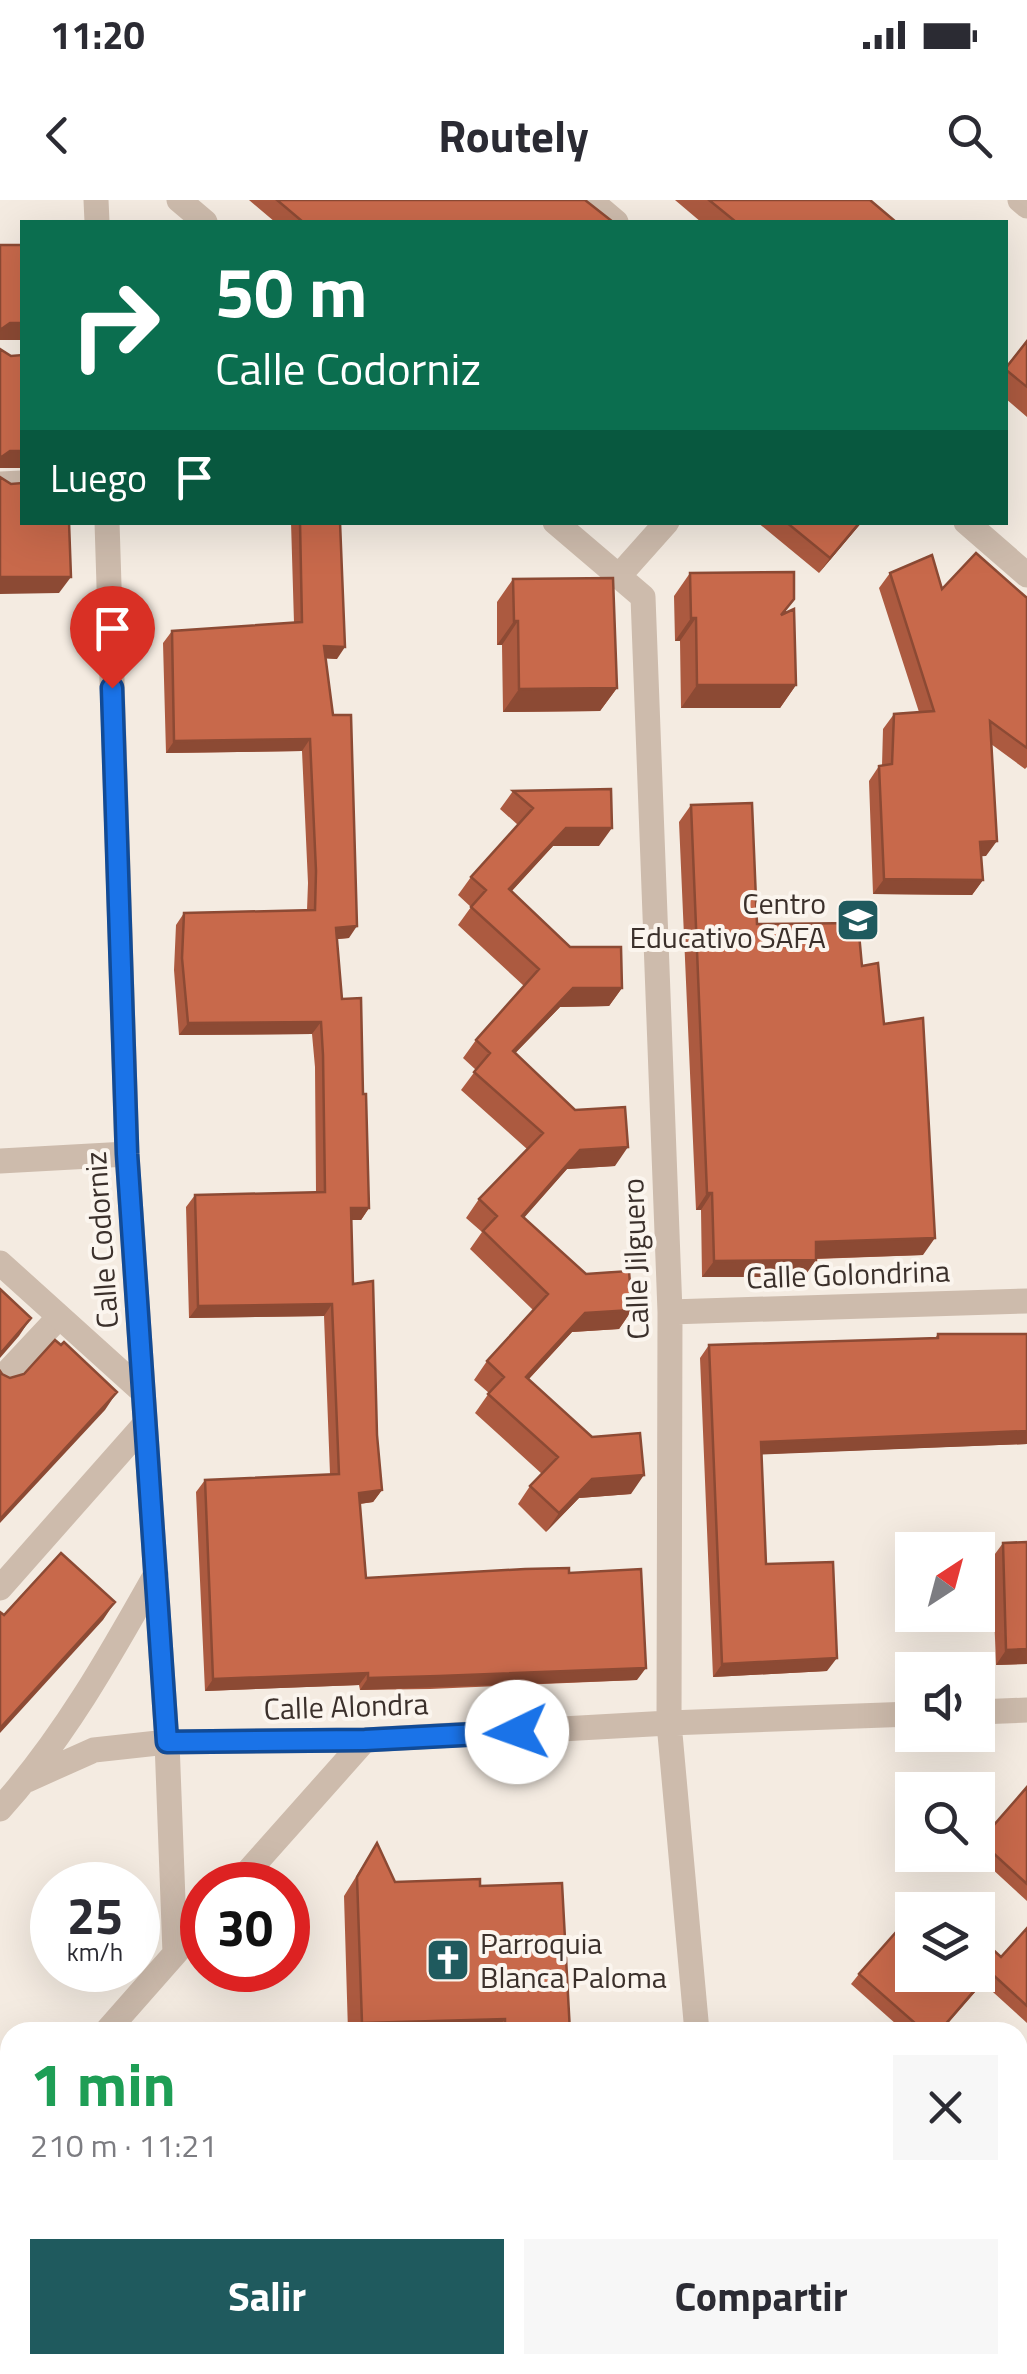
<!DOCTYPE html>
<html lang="es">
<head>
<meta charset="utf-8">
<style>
  :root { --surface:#fff; --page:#f7f7f7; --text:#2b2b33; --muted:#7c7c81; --accent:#1f5a5e }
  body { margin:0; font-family:"Titillium Web",sans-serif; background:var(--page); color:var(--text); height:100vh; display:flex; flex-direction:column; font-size:38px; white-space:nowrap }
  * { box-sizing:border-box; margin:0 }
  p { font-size:32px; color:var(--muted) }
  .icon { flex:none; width:55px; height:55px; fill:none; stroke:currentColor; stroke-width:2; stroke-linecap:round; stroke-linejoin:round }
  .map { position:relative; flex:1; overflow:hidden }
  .sheet { position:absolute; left:0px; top:1822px; width:1028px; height:352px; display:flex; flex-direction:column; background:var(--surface); border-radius:30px 30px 0 0; box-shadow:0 10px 40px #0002 }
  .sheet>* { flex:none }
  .top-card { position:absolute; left:20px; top:20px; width:988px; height:305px; border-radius:0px; box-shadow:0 10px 40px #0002; background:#0b6e4f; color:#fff; overflow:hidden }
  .needle { width:65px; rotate:36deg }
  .buttons { position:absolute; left:895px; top:1332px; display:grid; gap:20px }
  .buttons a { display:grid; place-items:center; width:100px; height:100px; border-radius:0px; background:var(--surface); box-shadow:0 10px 40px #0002; font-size:50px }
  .speed { position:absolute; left:30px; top:1662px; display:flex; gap:20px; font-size:50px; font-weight:700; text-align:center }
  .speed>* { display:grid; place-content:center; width:130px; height:130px; border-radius:50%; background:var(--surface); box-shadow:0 10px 40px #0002; line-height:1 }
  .speed small { font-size:25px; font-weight:400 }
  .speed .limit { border:15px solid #d22; background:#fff; color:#111 }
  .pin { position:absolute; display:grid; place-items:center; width:85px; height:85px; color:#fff; margin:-102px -42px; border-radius:50% 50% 50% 0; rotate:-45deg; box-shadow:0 0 10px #0007 }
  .pin .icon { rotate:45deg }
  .me { position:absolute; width:110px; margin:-55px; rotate:267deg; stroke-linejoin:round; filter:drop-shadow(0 0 8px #0008) }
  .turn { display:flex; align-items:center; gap:35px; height:210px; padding:0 30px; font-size:45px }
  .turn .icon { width:130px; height:130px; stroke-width:2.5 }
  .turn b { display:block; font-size:70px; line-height:85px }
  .then { display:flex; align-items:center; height:95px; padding:0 30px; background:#0003; gap:20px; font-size:38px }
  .round { display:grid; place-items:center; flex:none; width:105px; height:105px; border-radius:0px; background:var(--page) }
  .overview { display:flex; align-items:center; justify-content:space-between; height:170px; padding:0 30px }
  h1 { font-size:60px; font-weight:700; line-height:75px; color:#1e9e55 }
  .cta { display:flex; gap:20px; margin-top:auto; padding:20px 30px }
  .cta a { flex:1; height:115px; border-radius:0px; background:var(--accent); color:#fff; font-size:40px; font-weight:700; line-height:115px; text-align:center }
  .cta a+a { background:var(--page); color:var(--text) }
  .status { display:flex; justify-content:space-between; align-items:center; height:70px; padding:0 50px; background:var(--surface); direction:ltr }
  .status svg { height:28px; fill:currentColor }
  header { display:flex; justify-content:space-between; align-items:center; height:130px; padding:0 30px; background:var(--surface); font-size:45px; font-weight:700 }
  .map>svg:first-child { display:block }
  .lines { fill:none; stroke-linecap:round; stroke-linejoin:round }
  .service { stroke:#cdbbac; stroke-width:20 }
  .pedestrian { stroke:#cdbbac; stroke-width:25 }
  .minor { stroke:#cdbbac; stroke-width:25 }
  .wall { fill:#ac5a40 }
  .shaded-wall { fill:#8c4a34 }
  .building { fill:#c8694b; stroke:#8c4a34; stroke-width:2.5 }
  .route-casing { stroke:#114b97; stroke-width:25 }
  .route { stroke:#1a73e8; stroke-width:18 }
  .labels { text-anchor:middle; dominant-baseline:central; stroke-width:8; stroke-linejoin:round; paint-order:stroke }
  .poi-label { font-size:30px; fill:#3b302b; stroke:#fbf5ee; text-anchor:end }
  .street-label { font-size:30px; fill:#3b302b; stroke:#fbf5ee }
</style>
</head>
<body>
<div class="status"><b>11:20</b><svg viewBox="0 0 49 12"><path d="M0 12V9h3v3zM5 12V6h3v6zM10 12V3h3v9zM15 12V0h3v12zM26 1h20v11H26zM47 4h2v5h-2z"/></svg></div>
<header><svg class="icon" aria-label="back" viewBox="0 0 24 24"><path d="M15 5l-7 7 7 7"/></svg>Routely<svg class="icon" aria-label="search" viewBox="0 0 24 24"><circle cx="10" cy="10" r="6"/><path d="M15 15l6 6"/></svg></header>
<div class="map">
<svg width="1027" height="2174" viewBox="0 0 1027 2174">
  <rect width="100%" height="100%" fill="#f4ebe1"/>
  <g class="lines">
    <!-- service -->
    <path class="service" d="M731,2174L739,2165"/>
    <!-- pedestrian -->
    <path class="pedestrian" d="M0,284L22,283
      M0,1180L59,1117
      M0,1388L145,1224"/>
    <!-- minor -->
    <path class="minor" d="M96,0L97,22
      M179,0L205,22
      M590,0L616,22
      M1020,0L1027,6
      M107,322L127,954L167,1542L175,1753
      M555,322L643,397L670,1112L669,1523L697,1832
      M966,322L1027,375
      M618,377L667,322
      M0,961L127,954
      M0,1063L143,1192
      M670,1112L1027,1101
      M978,1512L1027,1510
      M27,1580L94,1550L167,1542L365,1540L669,1523L912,1514
      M0,1609C63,1539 110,1456 156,1374
      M236,1685L365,1540
      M106,1832L202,1723
      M0,1952L10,1940
      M1018,1957L1027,1947
      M825,2174L833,2165"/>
  </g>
  <!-- wall -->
  <path class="wall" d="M249,0H585L613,22H275Z
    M675,0H870L896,22H701Z
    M1027,141V217L1005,198V167Z
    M291,322H340L337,459L326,458L349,738L337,739L342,799L363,894L369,1008L361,1020H351L353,1084L377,1235L382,1290L373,1302L360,1304L366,1378L569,1373L637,1480L430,1489L360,1490L359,1485L205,1491L196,1292L205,1280L330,1274L324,1116L189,1118L186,1007L195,995L316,993L315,867L312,834L179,835L174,770L176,725L184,713L307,710L308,683L302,551L166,553L163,443L172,431L294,423Z
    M757,322H862L819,373Z
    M690,373L784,413L796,485L780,508H681L680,441H675L674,396Z
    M890,373L942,389L1027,398V567L1025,569L991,544L986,656H981L983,680L972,695L873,694L869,581L879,566H882L883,529L894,514L919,512L879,388Z
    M513,379L617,488L600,511L503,512L502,445H497V402Z
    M513,591L599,646H553L511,692L570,747L622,788L609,806L560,807L515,853L615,966L567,969L523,1018L586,1074L632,1110L619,1129L572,1132L529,1179L631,1294L579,1298L546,1332L518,1304L530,1286L542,1274L475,1213L489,1193L474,1180L487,1161L533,1110L470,1049L482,1032L466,1018L479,999L527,949L461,890L476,870L463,858L476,840L524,786L458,725L471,707L458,695L471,677L518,625L500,609Z
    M691,605L757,724L862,766L884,824L923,1055L816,1059L804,1077H702L701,1010H696L679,622Z
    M938,1134H1027V1244L761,1254L766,1364L827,1471L713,1477L700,1158L709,1145L935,1138Z
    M1027,1342V1464L996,1465L992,1358L1003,1343Z
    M1027,1587V1701L977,1655L978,1645Z
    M377,1643L395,1682L480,1686L570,1832H348L344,1696Z
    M1027,1728V1823L983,1783L944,1828L949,1832H905L851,1784L859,1774L1001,1757Z"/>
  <!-- shaded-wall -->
  <path class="shaded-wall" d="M10,123H22V140H0V130Z
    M10,251H22V268H0V258Z
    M860,322H862L819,373L830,358Z
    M0,377H71L59,393L0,394Z
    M691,418H696L680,441H675Z
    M514,421H518L502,445H497Z
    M324,446L345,447L337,459L316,458Z
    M697,485H796L780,508H681Z
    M617,488L600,511L503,512L519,489Z
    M310,539L302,551L166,553L174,541Z
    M566,628H612L599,646H553L496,708L509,689Z
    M997,641L986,656L969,657L980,642Z
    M884,679L983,680L972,695L873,694Z
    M357,726L349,738L327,740L336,728Z
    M573,788H622L609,806L560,807L500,869L513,851Z
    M321,822L312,834L179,835L188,823Z
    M628,947L615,966L567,969L509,1035L522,1016L580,950Z
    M707,993H712L701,1010H696Z
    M351,1008H369L361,1020H342Z
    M935,1038L923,1055L804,1059L816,1042Z
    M816,1060L804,1077H702L714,1061Z
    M332,1104L324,1116L189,1118L198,1106Z
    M632,1110L619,1129L572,1132L514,1195L526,1177L585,1113Z
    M31,1118L19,1136L0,1158V1154Z
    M117,1192L105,1210L0,1323V1319Z
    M1027,1231V1244L752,1255L761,1242Z
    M644,1275L631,1294L579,1298L546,1332L559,1313L592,1279Z
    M382,1290L373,1302L351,1305L359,1293Z
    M115,1402L103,1420L0,1533V1528Z
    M1027,1449V1464L996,1465L1006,1450Z
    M837,1458L827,1471L713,1477L722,1464Z
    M646,1468L637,1480L360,1490L368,1478Z
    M368,1473L359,1485L205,1491L213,1479Z
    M990,1772L983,1783L939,1832Z
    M505,1819L495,1832H355L362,1823Z
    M1025,2083L1027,2084V2104L1018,2103V2092Z"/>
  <!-- building -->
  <path class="building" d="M277,0H585L613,22H303Z
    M709,0H870L896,22H736Z
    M0,45H22V123H10L0,130Z
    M1027,141V187L1005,169Z
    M0,149L11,156L22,155V251H10L0,258Z
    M0,277L11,284L22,283V322H69L71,377H0Z
    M300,322H340L345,447L324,446L333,515H351L357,726L336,728L342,799L361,798L363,894H366L369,1008H351L353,1084L373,1081L377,1235L382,1290L359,1293L366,1378L525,1369L569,1368V1373L641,1369L646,1468L439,1476L368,1478V1473L213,1479L205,1280L339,1274L332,1104L198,1106L195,995L325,992L323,855L321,822L188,823L182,758L184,713L315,710L316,671L310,539L174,541L172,431L302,422Z
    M786,322H860L830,358Z
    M976,353L1027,398V548L990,521L997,641L980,642L983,680L884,679L879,566L892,564L894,514L934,511L890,373L932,355L942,389Z
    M794,372V399L781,415L794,409L796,485H697L696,418H691L690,373Z
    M613,378L617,488L519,489L518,421H514L513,379Z
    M611,589L612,628H566L509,689L570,747H621L622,788H573L513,851L575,910L625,907L628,947L580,950L522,1016L586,1074L629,1071L632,1110L585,1113L526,1177L592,1237L640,1233L644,1275L592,1279L559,1313L530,1286L558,1257L488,1194L504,1177L487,1161L548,1094L483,1031L497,1016L479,999L543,933L474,872L490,853L476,840L539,769L471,707L486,690L471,677L533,608L513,591Z
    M752,603L757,724L858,723L862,766L878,763L884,824L923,818L935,1038L816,1042V1060L714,1061L712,993H707L691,605Z
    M0,1089L31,1118L0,1154Z
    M938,1134H1027V1231L761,1242L766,1364L833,1362L837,1458L722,1464L709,1145L938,1138Z
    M55,1140L61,1145L64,1142L117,1192L0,1319V1171L2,1174L10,1178L24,1174Z
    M1027,1342V1449L1006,1450L1003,1343Z
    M61,1353L115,1402L0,1528V1412L4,1415Z
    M1027,1587V1684L980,1641Z
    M377,1643L395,1682L480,1679V1686L562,1683L570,1832H505V1819L362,1823L357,1677Z
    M931,1694L949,1710H916Z
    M912,1714V1775H978V1736L1001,1757L1027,1728V1806L990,1772L943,1827L949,1832H925L859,1774Z
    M1027,2022V2084L1025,2083L1018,2092V2033Z
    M1018,2106L1027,2116V2174H883L891,2165H1018Z
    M287,2165H310L320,2174H279Z
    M463,2165H661L653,2174H455Z"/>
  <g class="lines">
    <defs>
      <path id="route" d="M112,488L127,954L167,1542L365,1540L517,1532"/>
    </defs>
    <!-- route casing -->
    <use href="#route" class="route-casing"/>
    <!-- route -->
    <use href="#route" class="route"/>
  </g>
  <!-- icons -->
  <defs>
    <symbol id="school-square" viewBox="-11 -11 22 22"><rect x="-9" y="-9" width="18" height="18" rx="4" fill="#1f5a5e" stroke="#fbf5ee"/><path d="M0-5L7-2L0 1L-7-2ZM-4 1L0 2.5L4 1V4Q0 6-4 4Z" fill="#fff"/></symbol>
    <symbol id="church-square" viewBox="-11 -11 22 22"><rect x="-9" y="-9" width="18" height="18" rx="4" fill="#1f5a5e" stroke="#fbf5ee"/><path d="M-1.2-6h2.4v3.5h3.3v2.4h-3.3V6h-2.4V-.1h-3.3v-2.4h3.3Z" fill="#fff"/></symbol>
  </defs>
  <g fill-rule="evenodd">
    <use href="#school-square" x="833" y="695" width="50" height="50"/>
    <use href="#church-square" x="423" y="1735" width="50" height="50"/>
  </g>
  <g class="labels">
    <!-- poi labels -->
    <g class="poi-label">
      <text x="826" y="703">Centro<tspan x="826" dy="34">Educativo SAFA</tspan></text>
      <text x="480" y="1743" text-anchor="start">Parroquia<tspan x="480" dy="34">Blanca Paloma</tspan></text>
    </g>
    <!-- street labels -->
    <g class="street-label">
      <text transform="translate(101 1040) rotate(-94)">Calle Codorniz</text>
      <text transform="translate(635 1059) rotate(-92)">Calle Jilguero</text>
      <text transform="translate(848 1074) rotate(-2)">Calle Golondrina</text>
      <text transform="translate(346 1506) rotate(-2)">Calle Alondra</text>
    </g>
  </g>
</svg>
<div class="buttons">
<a><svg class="needle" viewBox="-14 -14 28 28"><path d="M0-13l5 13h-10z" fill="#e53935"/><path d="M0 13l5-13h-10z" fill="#7c7c81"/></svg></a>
<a><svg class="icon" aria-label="sound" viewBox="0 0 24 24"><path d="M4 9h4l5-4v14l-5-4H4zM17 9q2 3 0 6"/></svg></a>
<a><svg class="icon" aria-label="search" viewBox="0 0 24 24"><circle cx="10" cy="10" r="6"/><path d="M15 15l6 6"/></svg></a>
<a><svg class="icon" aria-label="layers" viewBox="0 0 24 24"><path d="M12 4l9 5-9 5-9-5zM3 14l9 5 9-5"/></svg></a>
</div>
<div class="speed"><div>25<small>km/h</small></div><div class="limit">30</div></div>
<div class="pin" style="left:112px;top:488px;background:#d93025"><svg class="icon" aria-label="arrive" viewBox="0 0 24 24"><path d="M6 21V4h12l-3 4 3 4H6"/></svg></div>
<svg class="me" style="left:517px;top:1532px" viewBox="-20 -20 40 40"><circle r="19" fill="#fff"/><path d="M0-13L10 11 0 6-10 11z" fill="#1a73e8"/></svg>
<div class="top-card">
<div class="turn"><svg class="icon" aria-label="right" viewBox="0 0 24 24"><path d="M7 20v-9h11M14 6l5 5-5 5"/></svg><div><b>50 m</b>Calle Codorniz</div></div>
<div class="then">Luego<svg class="icon" aria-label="arrive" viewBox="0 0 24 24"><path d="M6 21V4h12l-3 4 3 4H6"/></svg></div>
</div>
<section class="sheet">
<div class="overview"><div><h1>1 min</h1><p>210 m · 11:21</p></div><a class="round"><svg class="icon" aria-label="close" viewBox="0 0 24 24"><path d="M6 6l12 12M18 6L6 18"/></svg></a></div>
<div class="cta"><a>Salir</a><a>Compartir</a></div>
</section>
</div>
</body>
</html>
